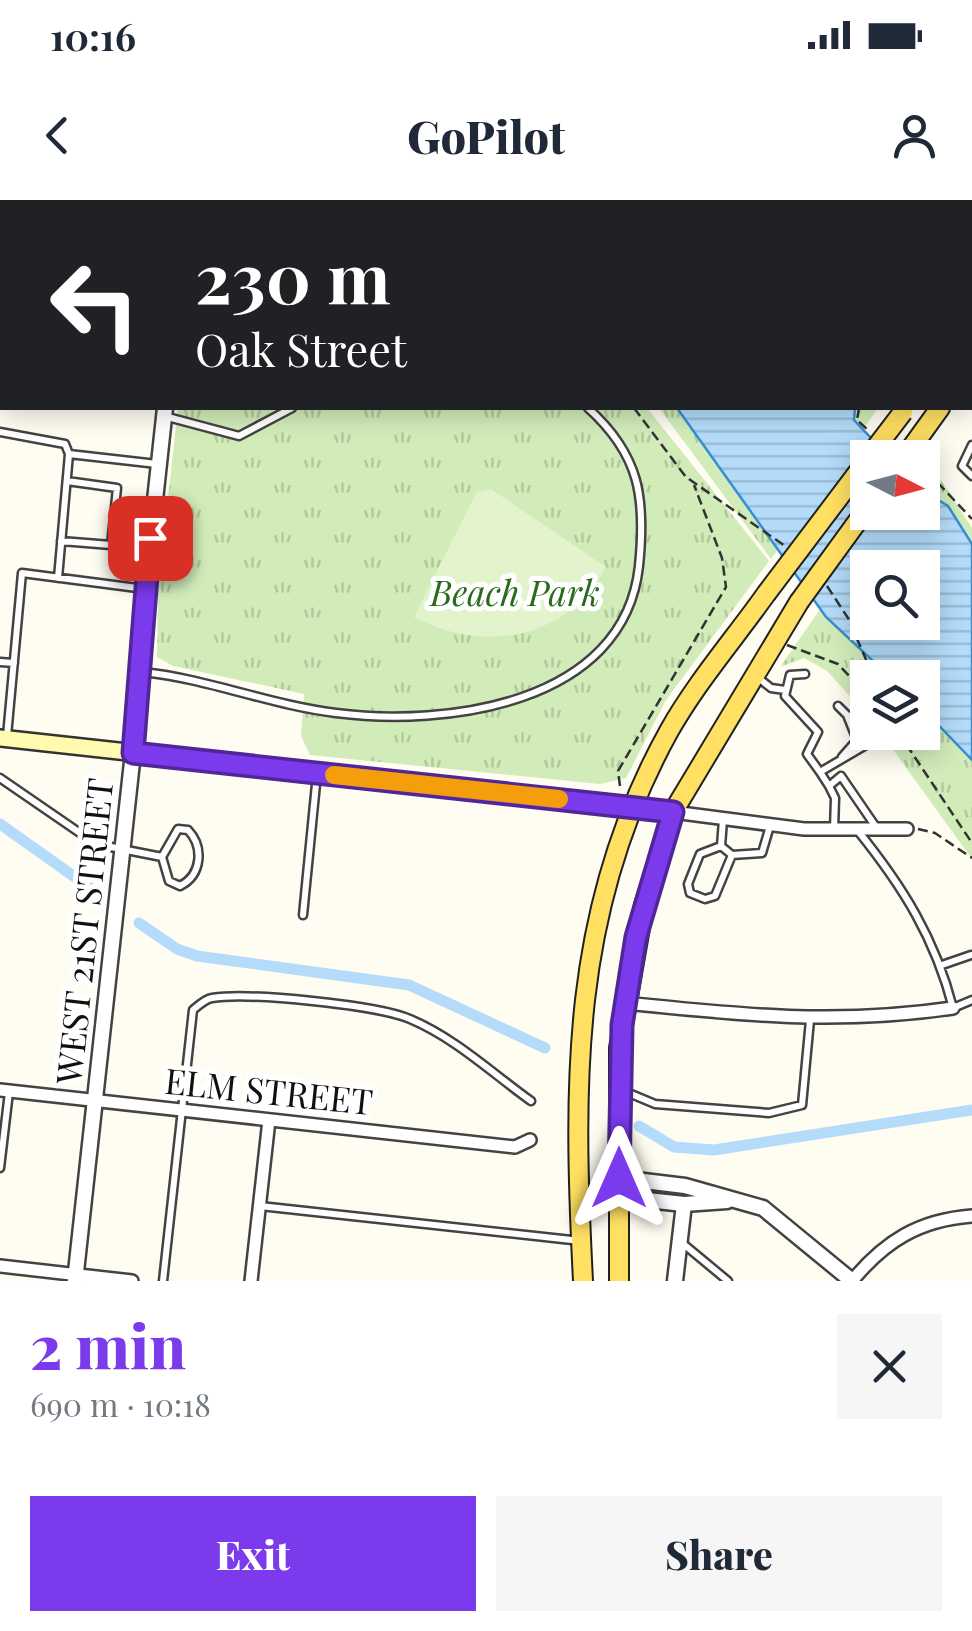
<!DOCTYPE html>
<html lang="en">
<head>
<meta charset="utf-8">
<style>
  :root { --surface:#fff; --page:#f6f6f7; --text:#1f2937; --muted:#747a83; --accent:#7c3aed }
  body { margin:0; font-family:"Playfair Display",serif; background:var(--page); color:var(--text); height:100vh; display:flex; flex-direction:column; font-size:38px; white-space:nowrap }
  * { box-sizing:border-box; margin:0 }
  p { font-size:32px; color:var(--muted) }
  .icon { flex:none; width:55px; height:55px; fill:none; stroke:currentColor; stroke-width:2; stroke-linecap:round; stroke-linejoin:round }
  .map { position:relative; height:1081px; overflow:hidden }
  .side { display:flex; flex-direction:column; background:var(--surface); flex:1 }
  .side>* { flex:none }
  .banner { position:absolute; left:0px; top:0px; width:972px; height:210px; box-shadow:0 5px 25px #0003; background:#202124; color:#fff; overflow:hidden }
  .needle { width:65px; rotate:96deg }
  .fabs { position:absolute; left:850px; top:240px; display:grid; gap:20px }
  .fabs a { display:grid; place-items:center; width:90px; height:90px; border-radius:0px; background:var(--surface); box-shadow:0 5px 25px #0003; font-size:50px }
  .pin { position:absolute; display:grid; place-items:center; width:85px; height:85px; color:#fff; margin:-42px; border-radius:20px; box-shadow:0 5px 15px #0006 }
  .me { position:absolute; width:110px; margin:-55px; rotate:0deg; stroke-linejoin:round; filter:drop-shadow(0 0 8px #0008) }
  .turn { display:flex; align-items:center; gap:35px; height:210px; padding:0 30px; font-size:45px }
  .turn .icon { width:130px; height:130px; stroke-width:2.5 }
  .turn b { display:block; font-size:70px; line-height:85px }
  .round { display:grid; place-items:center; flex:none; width:105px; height:105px; border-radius:0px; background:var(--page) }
  .summary { display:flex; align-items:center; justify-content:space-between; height:170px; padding:0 30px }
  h1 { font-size:60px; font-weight:800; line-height:75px; color:var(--accent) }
  .cta { display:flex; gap:20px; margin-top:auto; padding:20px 30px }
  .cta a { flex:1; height:115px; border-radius:0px; background:var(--accent); color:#fff; font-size:40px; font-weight:800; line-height:115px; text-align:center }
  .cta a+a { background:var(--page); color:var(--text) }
  .status { display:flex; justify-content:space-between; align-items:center; height:70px; padding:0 50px; background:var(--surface); direction:ltr }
  .status svg { height:28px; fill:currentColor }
  header { display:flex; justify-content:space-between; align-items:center; height:130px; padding:0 30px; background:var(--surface); font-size:45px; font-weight:800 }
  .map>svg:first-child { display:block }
  .park { fill:url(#park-tufts); fill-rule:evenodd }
  .pitch { fill:#e3f3cb }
  .water { fill:url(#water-rules); stroke:#368ed5; stroke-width:2.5; fill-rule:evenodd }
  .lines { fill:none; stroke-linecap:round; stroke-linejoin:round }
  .canal { stroke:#b4dcfa; stroke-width:11 }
  .service-casing { stroke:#434343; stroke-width:11 }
  .minor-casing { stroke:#434343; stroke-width:16 }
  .tertiary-casing { stroke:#434343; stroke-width:19 }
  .secondary-casing { stroke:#323232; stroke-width:20 }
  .primary-casing { stroke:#212121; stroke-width:22 }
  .motorway-casing { stroke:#212121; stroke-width:25 }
  .path { stroke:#323232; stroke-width:2.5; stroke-dasharray:10 5; stroke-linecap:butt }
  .service { stroke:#fff; stroke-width:6 }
  .minor { stroke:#fff; stroke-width:11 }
  .tertiary { stroke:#fff; stroke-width:14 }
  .secondary { stroke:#fffaad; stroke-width:15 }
  .primary { stroke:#ffe062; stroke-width:18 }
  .motorway { stroke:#fca854; stroke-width:20 }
  .primary-bridge-casing { stroke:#212121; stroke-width:22; stroke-linecap:butt }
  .primary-bridge { stroke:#ffe062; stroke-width:18 }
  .route-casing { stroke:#51269a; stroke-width:25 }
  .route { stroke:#7c3aed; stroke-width:18 }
  .slow { stroke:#f59e0b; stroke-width:18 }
  .labels { text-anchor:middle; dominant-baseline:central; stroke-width:10; stroke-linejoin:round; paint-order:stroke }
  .park-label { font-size:35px; font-style:italic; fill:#286c1b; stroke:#fff }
  .street-label { font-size:35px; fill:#101010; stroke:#fff }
</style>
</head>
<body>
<div class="status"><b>10:16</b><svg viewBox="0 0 49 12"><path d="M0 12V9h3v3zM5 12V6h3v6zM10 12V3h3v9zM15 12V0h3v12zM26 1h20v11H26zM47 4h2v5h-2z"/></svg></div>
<header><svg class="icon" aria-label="back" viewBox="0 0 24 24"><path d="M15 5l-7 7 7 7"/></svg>GoPilot<svg class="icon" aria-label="person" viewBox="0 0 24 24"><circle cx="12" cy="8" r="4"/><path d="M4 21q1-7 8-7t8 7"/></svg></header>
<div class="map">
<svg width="972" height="1081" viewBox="0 0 972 1081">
  <defs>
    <pattern id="park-tufts" width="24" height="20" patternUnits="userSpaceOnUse" patternTransform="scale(2.5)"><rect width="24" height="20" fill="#d1ecb9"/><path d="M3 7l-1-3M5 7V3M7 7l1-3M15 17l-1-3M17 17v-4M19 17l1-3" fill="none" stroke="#b2c99e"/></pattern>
    <pattern id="water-rules" width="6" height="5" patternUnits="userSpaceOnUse" patternTransform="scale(2.5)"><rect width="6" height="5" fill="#b4dcfa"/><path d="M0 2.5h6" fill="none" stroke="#9abcd5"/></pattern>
  </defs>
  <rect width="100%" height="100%" fill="#fffdf2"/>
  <!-- park -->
  <path class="park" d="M178,208H647L769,361L666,500L626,578L600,584L310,555L301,536L304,494L173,466L157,457L158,389Z
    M659,208H878L771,359Z
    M926,257L972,328V659L881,533L922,532V478H868L867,515L827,471L804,458L780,467L887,313L922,312ZM868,368H922V422H868Z"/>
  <!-- pitch -->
  <path class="pitch" d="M491,289L606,367C567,440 483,454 414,417L476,293Z"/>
  <!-- water -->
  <path class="water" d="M677,208H855L854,220L889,257L868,258V312H922L923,291L948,306L972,344V560L923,509L922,478L890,477L826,417ZM868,368H922V422H868Z"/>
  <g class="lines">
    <!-- canal -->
    <path class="canal" d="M0,624L96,692
      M139,723L177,749L197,756L409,785L545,848
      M639,926L674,947L714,950L972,910"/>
    <defs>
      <path id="service" d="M111,0L132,2
        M0,102L2,103
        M164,216L239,236L292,208
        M0,232L65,244L69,254L58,378
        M972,245L962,266L972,276
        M69,254L157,264
        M61,341L111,345L117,288L67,281
        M0,462L14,463
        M143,472C209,479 270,505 336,513C445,527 624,505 639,366C646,298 640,255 588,208
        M805,474L790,475L785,496L818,532L807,554L820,572
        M756,476L771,488L785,490
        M838,506L847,515
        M7,536L22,373L145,389
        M0,578L96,644L162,657
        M829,586L820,572L866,545L867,533L856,518L847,515L857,540L842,557
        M178,629L188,630C204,647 202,675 180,686L169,681L162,657Z
        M834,630L835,598L829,586L841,576L878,630
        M858,631C903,687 935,738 953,808L972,800
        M721,646L732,655L715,696L705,699L690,693L688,684L700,654Z
        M721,646L723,620
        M732,655L762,653L770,626
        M303,715L317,574
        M942,765L971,755
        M624,891L655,904L769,913L802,905L810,820
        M0,968L9,892
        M260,1006L581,1041
        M681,1042L728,1081
        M163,1081L193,810C199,805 205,799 212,798C249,792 377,805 410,819C455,838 492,873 531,901"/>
      <path id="minor" d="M673,612L804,629H907
        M625,803C741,815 837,825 953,808
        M0,890L515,947L530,940
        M0,1066L132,1081
        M251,1081L269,920
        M852,1081C885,1041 919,1020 972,1016"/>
      <path id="tertiary" d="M187,2V0
        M619,978L685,986L763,1008L852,1081
        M619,997L684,1004L727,1001
        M75,1081L142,471L147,374L165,208
        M675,1081L684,1004"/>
      <path id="secondary" d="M0,538L673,612"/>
      <path id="primary" d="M970,115L972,112
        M970,165L972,162
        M904,258L940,208
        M583,1081C573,885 570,709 669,531C696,483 734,439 766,394
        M619,1081V848L644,705L673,612L799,402"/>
      <path id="motorway" d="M963,0V2"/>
    </defs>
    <!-- service casing -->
    <use href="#service" class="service-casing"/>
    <!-- minor casing -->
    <use href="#minor" class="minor-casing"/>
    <!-- tertiary casing -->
    <use href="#tertiary" class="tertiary-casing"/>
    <!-- secondary casing -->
    <use href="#secondary" class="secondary-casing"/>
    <!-- primary casing -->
    <use href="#primary" class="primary-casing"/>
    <!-- motorway casing -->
    <use href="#motorway" class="motorway-casing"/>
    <!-- path -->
    <path class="path" d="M480,0L482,2
      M859,0V2
      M634,208L686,277L785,346
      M859,208L857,220L869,231
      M922,284H939L972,319
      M827,386L848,418L874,478
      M787,445L838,464L868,496
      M898,532L972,643
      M620,586L618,571L726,387L722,358L694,285
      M918,629L935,633L972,658"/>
    <!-- service -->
    <use href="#service" class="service"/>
    <!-- minor -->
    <use href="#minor" class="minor"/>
    <!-- tertiary -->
    <use href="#tertiary" class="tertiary"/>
    <!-- secondary -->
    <use href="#secondary" class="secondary"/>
    <!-- primary -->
    <use href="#primary" class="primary"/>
    <!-- motorway -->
    <use href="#motorway" class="motorway"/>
    <defs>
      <path id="primary-bridge" d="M868,258L903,212
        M766,394L868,259
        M799,402L868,307"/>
    </defs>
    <!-- primary-bridge casing -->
    <use href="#primary-bridge" class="primary-bridge-casing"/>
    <!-- primary-bridge -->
    <use href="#primary-bridge" class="primary-bridge"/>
  </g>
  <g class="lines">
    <defs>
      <path id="route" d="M150,338L133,553L673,612L636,737L622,825L619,978"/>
    </defs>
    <!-- route casing -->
    <use href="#route" class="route-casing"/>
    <!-- route -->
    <use href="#route" class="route"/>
    <!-- slow -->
    <path class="slow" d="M334,575L559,599"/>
  </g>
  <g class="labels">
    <!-- park labels -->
    <g class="park-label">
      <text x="515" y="391">Beach Park</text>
    </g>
    <!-- street labels -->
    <g class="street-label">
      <text transform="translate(83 731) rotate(-84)">WEST 21ST STREET</text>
      <text transform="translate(269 890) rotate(6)">ELM STREET</text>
    </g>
  </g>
</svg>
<div class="fabs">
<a><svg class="needle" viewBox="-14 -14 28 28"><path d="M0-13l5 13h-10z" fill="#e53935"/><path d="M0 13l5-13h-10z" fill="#747a83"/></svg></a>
<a><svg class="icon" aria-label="search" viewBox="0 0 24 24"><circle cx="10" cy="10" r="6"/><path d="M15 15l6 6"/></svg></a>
<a><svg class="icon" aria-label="layers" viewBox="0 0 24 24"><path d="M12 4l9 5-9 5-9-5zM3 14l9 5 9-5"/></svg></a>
</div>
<div class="pin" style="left:150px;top:338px;background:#d93025"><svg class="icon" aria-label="arrive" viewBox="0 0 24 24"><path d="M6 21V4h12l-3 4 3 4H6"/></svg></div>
<svg class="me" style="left:619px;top:978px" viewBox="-20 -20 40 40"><path d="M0-17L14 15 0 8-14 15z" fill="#7c3aed" stroke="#fff" stroke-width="4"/></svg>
<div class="banner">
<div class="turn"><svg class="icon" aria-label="left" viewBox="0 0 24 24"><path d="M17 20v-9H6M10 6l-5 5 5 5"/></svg><div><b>230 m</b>Oak Street</div></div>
</div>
</div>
<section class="side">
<div class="summary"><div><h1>2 min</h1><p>690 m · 10:18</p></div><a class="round"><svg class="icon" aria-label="close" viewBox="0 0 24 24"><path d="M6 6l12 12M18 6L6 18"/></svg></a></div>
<div class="cta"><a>Exit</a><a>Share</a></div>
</section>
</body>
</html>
